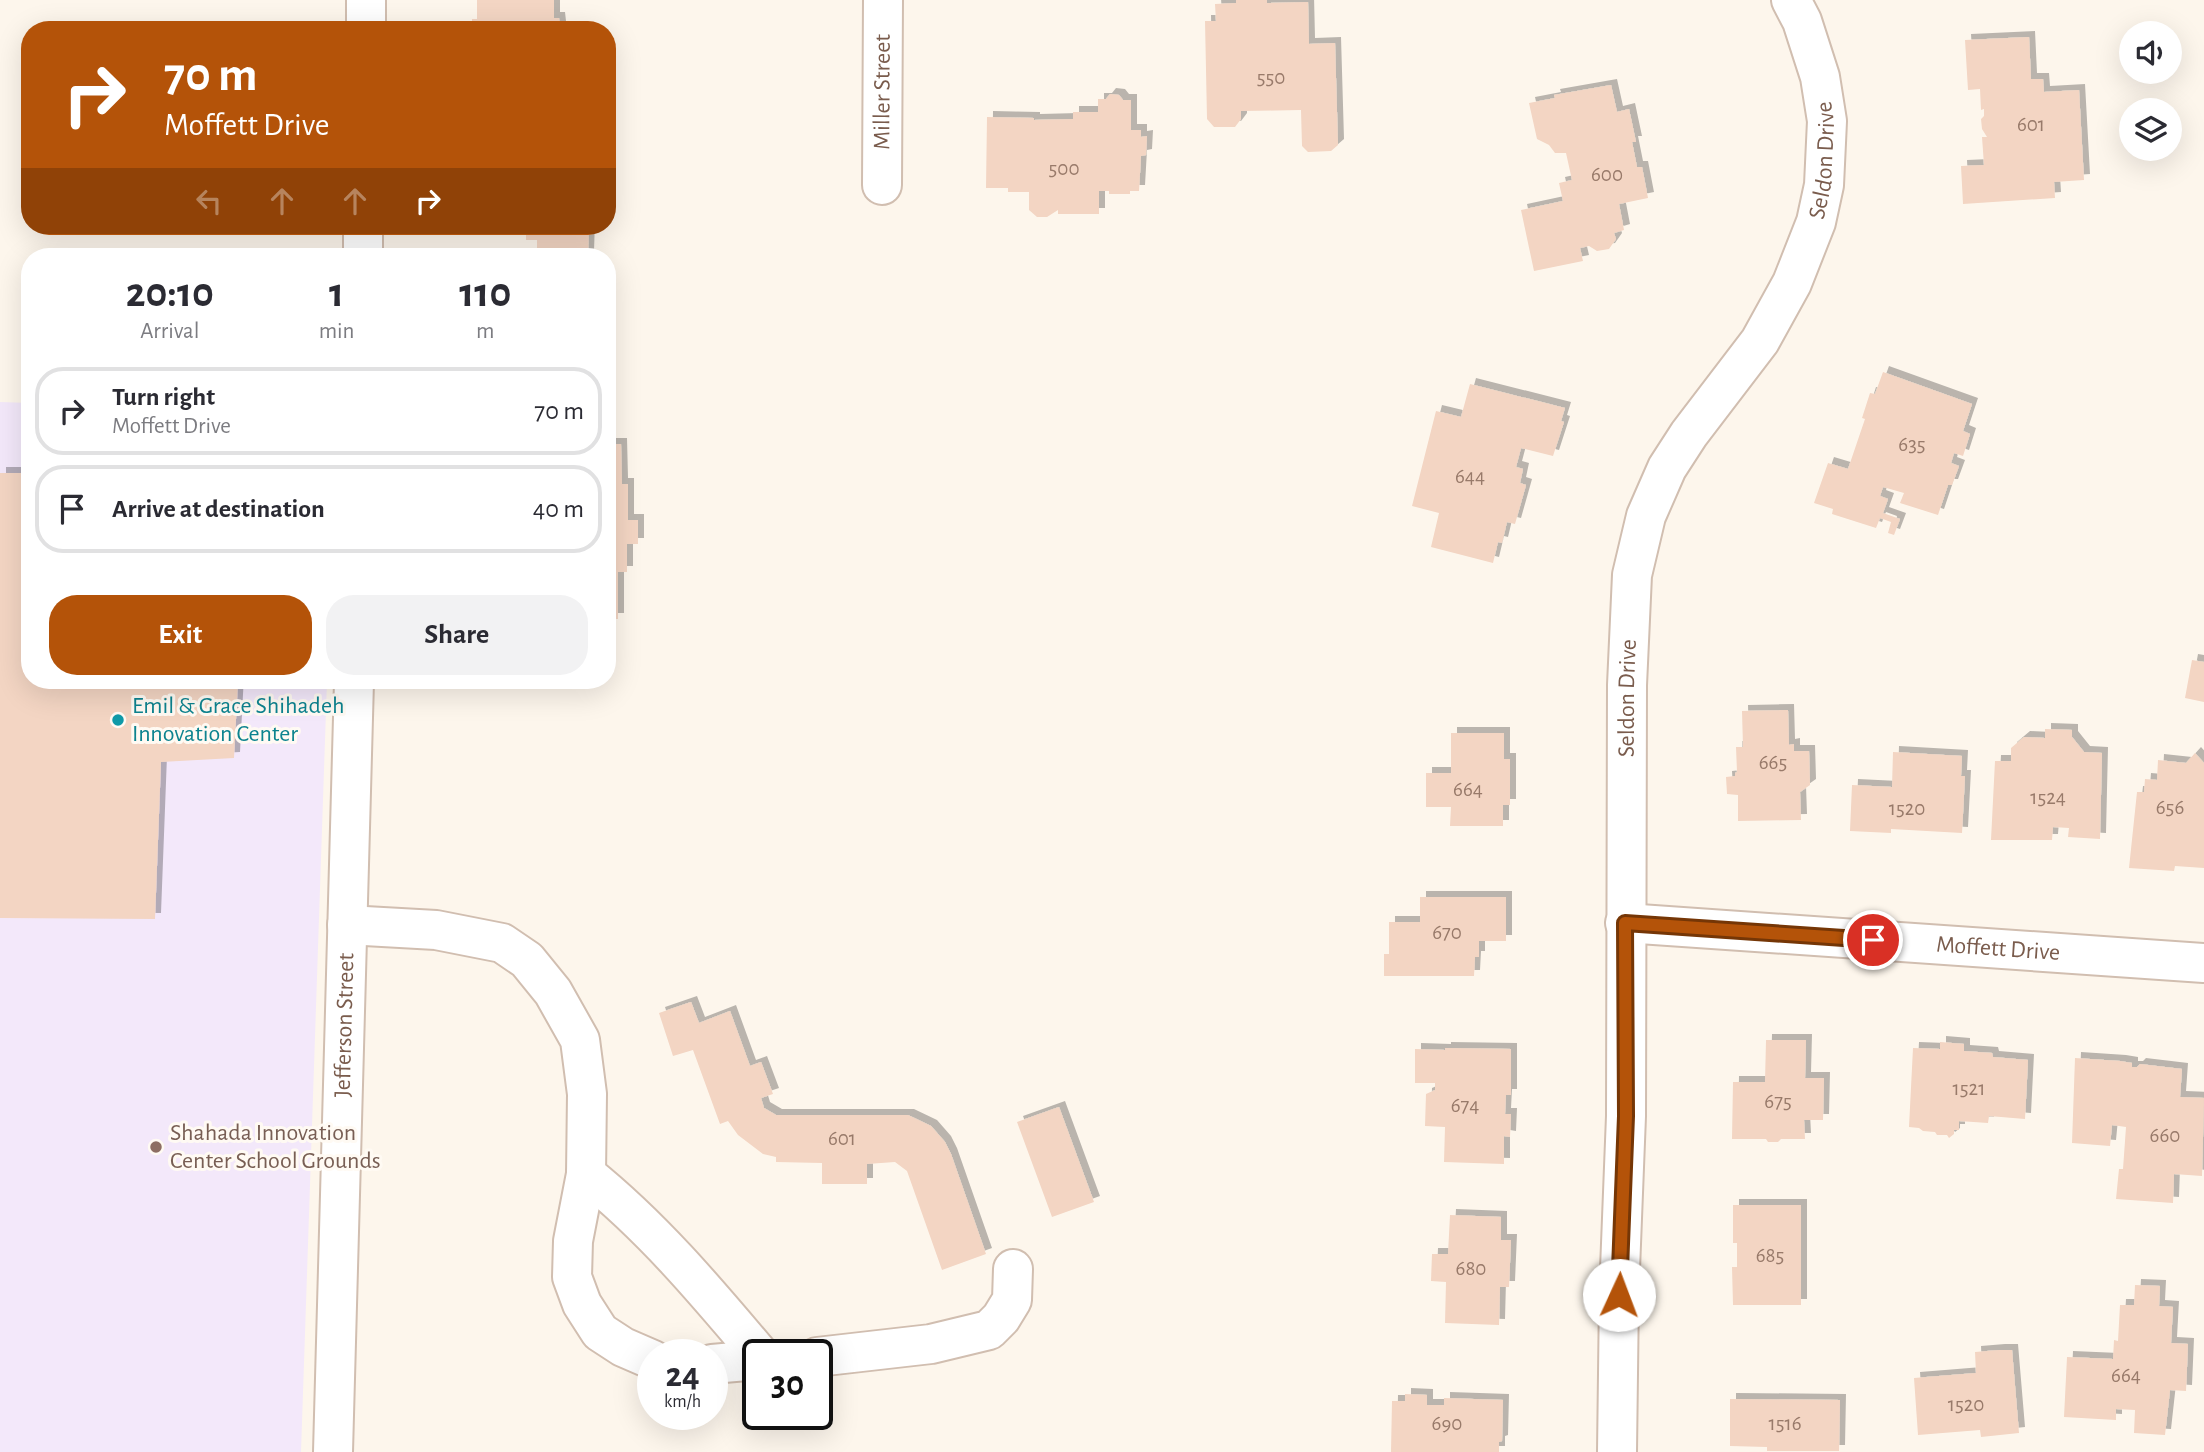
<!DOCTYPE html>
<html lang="en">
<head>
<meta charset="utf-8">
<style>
  :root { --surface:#fff; --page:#f2f2f3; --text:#2b2b33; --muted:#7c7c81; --line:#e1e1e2; --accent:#b45309 }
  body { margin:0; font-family:"Alegreya Sans",sans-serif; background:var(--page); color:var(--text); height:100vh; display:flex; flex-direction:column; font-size:26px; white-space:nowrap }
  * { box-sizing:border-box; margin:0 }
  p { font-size:23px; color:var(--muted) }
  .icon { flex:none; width:38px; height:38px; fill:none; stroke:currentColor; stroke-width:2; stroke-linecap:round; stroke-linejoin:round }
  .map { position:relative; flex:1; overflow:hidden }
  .side { position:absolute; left:21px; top:248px; width:595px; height:441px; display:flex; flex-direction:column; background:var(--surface); border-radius:28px; box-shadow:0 7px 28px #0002 }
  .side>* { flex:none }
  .top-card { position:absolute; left:21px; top:21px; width:595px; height:214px; border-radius:28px; box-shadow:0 7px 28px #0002; background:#b45309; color:#fff; overflow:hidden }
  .controls { position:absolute; left:2119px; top:21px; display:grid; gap:14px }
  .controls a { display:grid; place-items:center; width:63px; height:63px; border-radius:50%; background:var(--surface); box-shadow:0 7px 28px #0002; font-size:35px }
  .speed { position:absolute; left:637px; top:1339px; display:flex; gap:14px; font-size:35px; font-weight:700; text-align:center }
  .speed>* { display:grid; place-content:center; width:91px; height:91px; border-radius:50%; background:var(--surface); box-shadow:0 7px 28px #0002; line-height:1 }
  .speed small { font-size:18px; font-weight:400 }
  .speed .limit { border:4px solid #111; border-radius:10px; background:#fff; color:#111 }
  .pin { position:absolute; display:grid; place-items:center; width:60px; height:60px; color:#fff; margin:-30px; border:4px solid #fff; border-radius:50%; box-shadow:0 2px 7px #0007 }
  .me { position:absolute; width:77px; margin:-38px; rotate:2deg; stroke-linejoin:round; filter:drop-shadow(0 0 5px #0008) }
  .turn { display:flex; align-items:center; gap:24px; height:147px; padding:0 28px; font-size:32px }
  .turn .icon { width:91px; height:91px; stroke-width:2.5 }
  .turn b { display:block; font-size:49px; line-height:60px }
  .lanes { display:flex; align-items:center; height:66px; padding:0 28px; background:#0003; justify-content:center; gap:35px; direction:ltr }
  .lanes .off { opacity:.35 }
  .eta { display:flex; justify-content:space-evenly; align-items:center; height:119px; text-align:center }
  .eta b { font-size:42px; font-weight:700; line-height:49px }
  .action { display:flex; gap:14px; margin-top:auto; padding:14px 28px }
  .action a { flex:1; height:80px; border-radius:28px; background:var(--accent); color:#fff; font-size:28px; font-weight:700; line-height:80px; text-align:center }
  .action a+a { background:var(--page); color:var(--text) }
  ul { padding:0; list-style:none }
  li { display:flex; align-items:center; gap:21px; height:88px; margin:0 14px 10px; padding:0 14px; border:4px solid var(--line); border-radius:28px }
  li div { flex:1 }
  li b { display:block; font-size:26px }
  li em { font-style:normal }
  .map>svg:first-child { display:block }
  .education { fill:#f3e8fa }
  .building { fill:#f3d5c3; filter:url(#shadow) }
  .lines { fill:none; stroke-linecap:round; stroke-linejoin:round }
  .minor-casing { stroke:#d1beb0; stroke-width:42 }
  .minor { stroke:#fff; stroke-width:38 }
  .route-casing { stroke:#753606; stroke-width:18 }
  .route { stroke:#b45309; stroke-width:12 }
  .culture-dot { fill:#0f9aa8; stroke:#fffaf3; stroke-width:2.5 }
  .education-dot { fill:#8d6e63; stroke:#fffaf3; stroke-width:2.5 }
  .labels { text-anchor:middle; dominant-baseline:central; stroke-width:6; stroke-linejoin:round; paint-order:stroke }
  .number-label { font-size:21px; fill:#987a6a }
  .street-label { font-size:24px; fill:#7a5c4d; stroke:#fffaf3 }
  .culture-label { font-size:24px; fill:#0d838f; stroke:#fffaf3; text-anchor:start }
  .education-label { font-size:24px; fill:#785e54; stroke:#fffaf3; text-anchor:start }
</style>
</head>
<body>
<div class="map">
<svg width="2204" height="1452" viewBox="0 0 2204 1452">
  <defs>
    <filter id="shadow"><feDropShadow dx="6" dy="-6" stdDeviation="0" flood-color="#0004"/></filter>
  </defs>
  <rect width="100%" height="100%" fill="#fdf6ec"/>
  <!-- education -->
  <path class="education" d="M0,402L30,403V681H327L301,1452H0Z"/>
  <!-- building -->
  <path class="building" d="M477,0H554V18H559L560,27H538V30H472V19H477Z
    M1236,0H1267V3L1308,2L1309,44L1335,43L1338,145L1331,151L1308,152L1302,146L1301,110L1241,111V119L1235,127H1214L1207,119L1205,21H1216L1215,4L1236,3Z
    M2029,37L2031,79H2043L2044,92L2079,90L2084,180L2054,182L2055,198L1963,204L1961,166L1984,165L1982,137H1987L1982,129L1981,119L1984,116V109L1981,110L1980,89L1968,90L1965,40Z
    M1611,85L1617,112L1629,109L1636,142H1632L1637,167H1642L1648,198L1619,204L1624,230L1614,233L1616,239L1609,249L1597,251L1589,246L1580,248L1583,261L1534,271L1521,210L1563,201L1559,183L1572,180L1566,153H1555L1549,145L1537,139L1529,103L1555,98L1554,95Z
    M1110,94L1119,95L1123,100H1131V130H1141V137L1147,136L1146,155L1141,156L1139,191H1130V194H1109V191H1099V214H1058V210L1047,217H1037L1029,210V192H1008V188H986L987,117L1034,118V120L1073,119V112H1098V99H1106Z
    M526,226H589L588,257H537V240H526Z
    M1883,372L1972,404L1963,431L1970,434L1963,456L1954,453L1951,463L1959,466L1952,485H1948L1938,515L1900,503L1904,493L1883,487L1880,496L1888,499L1883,513L1900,519L1894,535L1888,533L1891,522L1880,518L1876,528L1832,514L1833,509L1814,503L1828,463L1848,469L1865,419L1862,418L1870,393L1875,394Z
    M1470,384L1565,408L1561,421L1564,422L1553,456L1521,448L1516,467L1523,469L1520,483L1526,485L1515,524L1507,522L1502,543L1498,542L1493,563L1431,547L1439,513L1412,506L1436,411L1461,417Z
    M607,444H621L622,484H628V520H638V544H627V572H618V619H607Z
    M0,473H30V681H238L234,758L161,762L155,919L0,918Z
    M2192,660L2204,662V702L2185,698Z
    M1788,710L1789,745L1794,744V751H1809L1810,785L1800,792L1801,820L1738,821V795L1727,794L1726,777L1735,776V773L1737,772L1736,747H1743L1742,711Z
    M2045,729L2072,730V737L2084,752L2102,753L2100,839L2068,837L2069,828L2053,827L2052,840H1991L1995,761H2011V748L2024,737L2045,738Z
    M1451,733H1504V759H1510V805H1503V826H1450L1451,807H1426V773H1451Z
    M1893,752L1962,756L1961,776H1965L1962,833L1891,829V833L1850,831L1852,785L1892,787Z
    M2195,753L2204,763V868L2175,866L2174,871L2129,868L2137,792H2144L2145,779L2157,780L2158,760L2186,763Z
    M1420,897H1506V941H1479V957H1475L1474,976H1384V954H1389V922H1420Z
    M691,1002L699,1023L730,1011L750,1066L761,1062L773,1094L761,1098L764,1108L776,1115H908L931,1126L945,1142L951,1154L986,1254L942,1270L907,1171L895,1162L867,1164V1184H822V1163L776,1162V1157L763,1154L738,1135L728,1121L720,1124L693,1050L673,1056L659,1013Z
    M1766,1040H1806L1805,1078H1824L1823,1120H1804L1805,1139H1781L1778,1142H1768L1766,1139H1732L1733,1082H1765Z
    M1940,1042L1964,1044V1051L1992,1053L1993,1057L2028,1060L2025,1119L1989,1116L1988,1123L1959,1121V1130H1954V1134L1949,1138L1947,1135H1937L1935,1132L1923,1131L1919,1128L1909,1127L1913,1048L1940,1049Z
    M1445,1048L1511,1049V1095H1506L1505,1114H1511L1510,1137L1504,1136V1164L1444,1162L1445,1127L1425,1126L1426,1094L1435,1090V1083H1415V1049L1445,1050Z
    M2075,1058L2120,1061L2132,1063V1067H2137L2140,1064L2182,1069L2180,1097L2204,1098L2202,1176L2174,1174L2173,1203L2116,1199L2119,1169H2123L2126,1127L2112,1125L2110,1146L2072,1143Z
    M1059,1107L1094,1202L1052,1217L1017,1122Z
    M1733,1205H1801V1305H1733L1732,1267H1737V1243H1733Z
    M1450,1215L1501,1217V1240H1511L1509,1287H1500L1499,1325L1445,1323L1446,1282L1431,1281L1432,1254H1448Z
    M2135,1285L2160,1286L2159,1306L2173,1307L2171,1343L2188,1344L2186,1391L2170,1390L2165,1435L2134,1433L2135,1410L2116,1409V1420L2064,1417L2067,1357L2113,1359L2114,1340L2118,1341L2120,1305H2134Z
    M1999,1350H2012L2019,1433L1981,1437L1980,1430L1918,1435L1914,1378L1976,1373L1975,1352Z
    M1405,1394L1427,1395V1405H1444V1398L1503,1400L1502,1441L1499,1442V1452H1391L1392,1401H1405Z
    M1730,1399L1840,1400L1839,1451H1767V1447L1730,1446Z"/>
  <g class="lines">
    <defs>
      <g id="minor">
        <path d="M366,30V0"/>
        <path id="s1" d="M882,185L883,0"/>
        <path d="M363,257V226"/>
        <path id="s2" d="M1625,923L2204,963"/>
        <path d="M347,925L436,930L502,943L527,960L553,992L580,1040L587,1094L586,1174L573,1241L572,1277L582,1304L600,1332L623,1347L653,1360"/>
        <path d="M586,1174C652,1227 705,1290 759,1354"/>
        <path d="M817,1357L931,1344L989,1330L1001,1318L1012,1300L1013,1269"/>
        <path d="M712,1364L758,1360"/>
        <path id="s3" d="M333,1452L354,681"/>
        <path id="s4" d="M1617,1452L1619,1295L1626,1116L1627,685L1632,575L1646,516L1667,468L1689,434L1760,341L1792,283L1816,222L1824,185L1827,121L1820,77L1802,21L1791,0"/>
      </g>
    </defs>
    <!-- minor casing -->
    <use href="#minor" class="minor-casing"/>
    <!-- minor -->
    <use href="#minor" class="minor"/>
  </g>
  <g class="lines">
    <defs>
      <path id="route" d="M1619,1295L1626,1116L1625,923L1873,940"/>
    </defs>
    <!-- route casing -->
    <use href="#route" class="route-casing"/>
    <!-- route -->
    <use href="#route" class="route"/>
  </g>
  <!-- markers -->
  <circle class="culture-dot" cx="118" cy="720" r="7"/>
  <circle class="education-dot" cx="156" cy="1147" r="7"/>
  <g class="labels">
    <!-- number labels -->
    <g class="number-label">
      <text x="1271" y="77">550</text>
      <text x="2031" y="124">601</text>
      <text x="1064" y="168">500</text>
      <text x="1607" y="174">600</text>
      <text x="1912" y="444">635</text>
      <text x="1470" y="476">644</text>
      <text x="1773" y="762">665</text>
      <text x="1468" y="789">664</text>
      <text x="2048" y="797">1524</text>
      <text x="2170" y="807">656</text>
      <text x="1907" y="808">1520</text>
      <text x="1447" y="932">670</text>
      <text x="1969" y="1088">1521</text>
      <text x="1778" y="1101">675</text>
      <text x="1465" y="1105">674</text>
      <text x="2165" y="1135">660</text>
      <text x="842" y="1138">601</text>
      <text x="1770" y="1255">685</text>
      <text x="1471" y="1268">680</text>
      <text x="2126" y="1375">664</text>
      <text x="1966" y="1404">1520</text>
      <text x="1447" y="1423">690</text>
      <text x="1785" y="1423">1516</text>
    </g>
    <!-- street labels -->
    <g class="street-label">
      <text stroke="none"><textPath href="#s1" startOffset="93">Miller Street</textPath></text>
      <text stroke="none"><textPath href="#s4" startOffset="1342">Seldon Drive</textPath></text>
      <text stroke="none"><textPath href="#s4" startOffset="754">Seldon Drive</textPath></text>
      <text stroke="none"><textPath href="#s2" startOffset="374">Moffett Drive</textPath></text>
      <text stroke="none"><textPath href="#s3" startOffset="427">Jefferson Street</textPath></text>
    </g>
    <!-- culture labels -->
    <g class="culture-label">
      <text x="132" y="706">Emil &amp; Grace Shihadeh<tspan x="132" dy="28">Innovation Center</tspan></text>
    </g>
    <!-- education labels -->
    <g class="education-label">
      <text x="170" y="1133">Shahada Innovation<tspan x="170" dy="28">Center School Grounds</tspan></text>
    </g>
  </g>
</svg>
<div class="controls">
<a><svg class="icon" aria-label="sound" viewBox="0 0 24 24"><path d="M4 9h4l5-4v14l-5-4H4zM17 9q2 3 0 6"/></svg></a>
<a><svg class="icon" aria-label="layers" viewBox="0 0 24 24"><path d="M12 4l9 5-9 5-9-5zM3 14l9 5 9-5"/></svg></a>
</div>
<div class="speed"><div>24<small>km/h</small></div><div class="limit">30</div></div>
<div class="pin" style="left:1873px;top:940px;background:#d93025"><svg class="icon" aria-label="arrive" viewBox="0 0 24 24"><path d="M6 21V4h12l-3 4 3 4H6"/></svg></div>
<svg class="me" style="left:1619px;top:1295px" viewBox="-20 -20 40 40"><circle r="19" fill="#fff"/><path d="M0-13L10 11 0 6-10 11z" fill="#b45309"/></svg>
<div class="top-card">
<div class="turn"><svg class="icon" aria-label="right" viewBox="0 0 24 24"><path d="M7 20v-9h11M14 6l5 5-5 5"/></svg><div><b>70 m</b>Moffett Drive</div></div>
<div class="lanes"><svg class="icon off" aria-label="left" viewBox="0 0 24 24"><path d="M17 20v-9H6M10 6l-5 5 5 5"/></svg><svg class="icon off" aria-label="ahead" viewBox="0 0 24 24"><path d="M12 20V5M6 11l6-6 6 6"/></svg><svg class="icon off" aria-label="ahead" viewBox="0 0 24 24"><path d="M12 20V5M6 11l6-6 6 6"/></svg><svg class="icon" aria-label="right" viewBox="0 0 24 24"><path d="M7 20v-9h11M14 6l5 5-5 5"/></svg></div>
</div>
<section class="side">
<div class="eta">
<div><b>20:10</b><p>Arrival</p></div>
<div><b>1</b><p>min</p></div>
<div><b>110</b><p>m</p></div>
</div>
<ul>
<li><svg class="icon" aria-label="right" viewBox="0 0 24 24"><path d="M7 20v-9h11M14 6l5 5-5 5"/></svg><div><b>Turn right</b><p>Moffett Drive</p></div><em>70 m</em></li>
<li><svg class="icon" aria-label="arrive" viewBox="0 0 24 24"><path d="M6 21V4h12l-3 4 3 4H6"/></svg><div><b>Arrive at destination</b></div><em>40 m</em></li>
</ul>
<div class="action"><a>Exit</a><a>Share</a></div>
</section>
</div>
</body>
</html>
